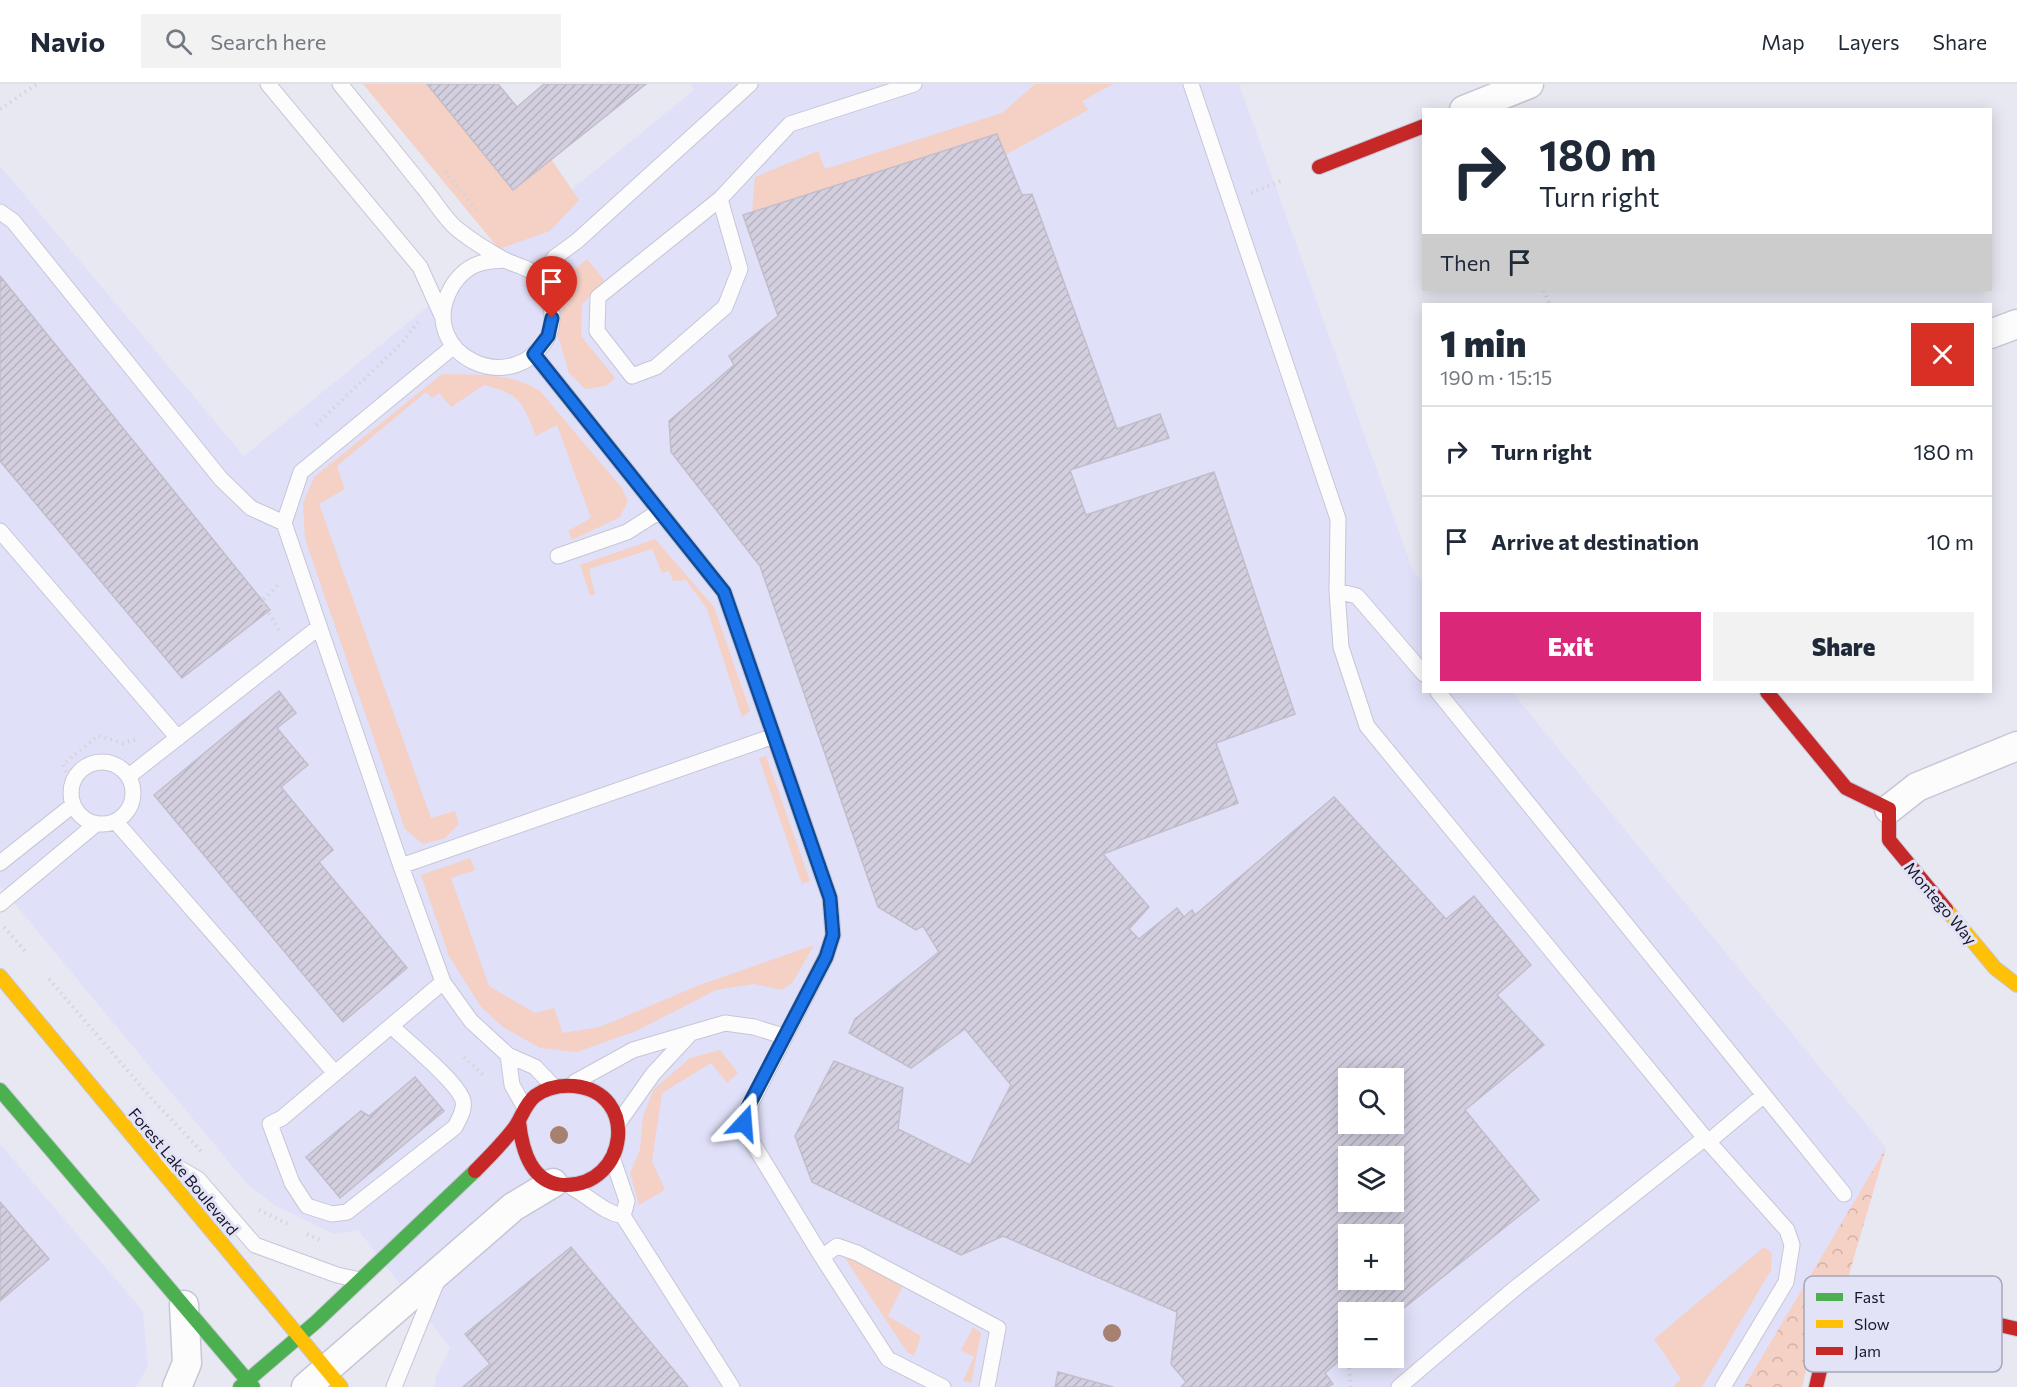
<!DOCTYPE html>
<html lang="en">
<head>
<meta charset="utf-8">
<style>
  :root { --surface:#fff; --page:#f2f2f3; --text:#1f2937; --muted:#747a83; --line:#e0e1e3; --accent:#db2777 }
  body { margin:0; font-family:Commissioner,sans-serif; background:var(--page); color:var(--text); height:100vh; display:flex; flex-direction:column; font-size:22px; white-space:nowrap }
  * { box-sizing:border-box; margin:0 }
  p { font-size:20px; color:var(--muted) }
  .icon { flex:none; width:33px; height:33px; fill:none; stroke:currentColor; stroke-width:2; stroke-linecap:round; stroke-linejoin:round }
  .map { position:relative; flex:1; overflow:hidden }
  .panel { position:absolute; left:1422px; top:219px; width:570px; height:390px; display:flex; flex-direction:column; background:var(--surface); border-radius:0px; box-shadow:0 3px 15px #0003 }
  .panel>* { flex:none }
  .hud { position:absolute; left:1422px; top:24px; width:570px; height:183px; border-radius:0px; box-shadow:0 3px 15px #0003; background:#fff; color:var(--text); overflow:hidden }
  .tools { position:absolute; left:1338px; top:984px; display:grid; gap:12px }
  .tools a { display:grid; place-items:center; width:66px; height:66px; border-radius:0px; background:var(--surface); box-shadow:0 3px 15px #0003; font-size:30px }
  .pin { position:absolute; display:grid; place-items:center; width:51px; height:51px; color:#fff; margin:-62px -26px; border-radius:50% 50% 50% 0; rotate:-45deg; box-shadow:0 0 6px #0007 }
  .pin .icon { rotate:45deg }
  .me { position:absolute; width:66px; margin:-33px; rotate:19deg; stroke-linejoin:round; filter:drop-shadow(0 0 4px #0008) }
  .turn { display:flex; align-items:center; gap:21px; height:126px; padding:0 18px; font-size:27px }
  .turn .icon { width:78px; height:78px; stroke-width:2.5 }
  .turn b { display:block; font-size:42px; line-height:51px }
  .then { display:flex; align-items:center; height:57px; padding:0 18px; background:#0003; gap:12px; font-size:22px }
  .round { display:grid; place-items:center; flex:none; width:63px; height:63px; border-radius:0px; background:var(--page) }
  .head { display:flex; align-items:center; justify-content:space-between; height:102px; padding:0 18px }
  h1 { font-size:36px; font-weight:800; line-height:45px }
  .cta { display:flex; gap:12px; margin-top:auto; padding:12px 18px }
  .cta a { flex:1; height:69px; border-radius:0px; background:var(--accent); color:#fff; font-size:24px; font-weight:800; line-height:69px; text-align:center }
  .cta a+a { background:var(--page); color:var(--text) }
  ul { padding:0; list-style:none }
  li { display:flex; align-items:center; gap:18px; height:90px; padding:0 18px; border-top:2px solid var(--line) }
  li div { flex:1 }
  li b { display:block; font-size:22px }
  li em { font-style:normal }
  header { display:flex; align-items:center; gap:36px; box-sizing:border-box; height:84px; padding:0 30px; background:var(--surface); border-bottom:2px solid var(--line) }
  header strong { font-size:28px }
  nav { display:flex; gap:33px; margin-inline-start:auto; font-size:21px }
  .search { width:420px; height:54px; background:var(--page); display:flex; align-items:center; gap:15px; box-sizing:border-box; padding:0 21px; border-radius:0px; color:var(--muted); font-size:22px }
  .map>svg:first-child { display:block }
  .built { fill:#e0e0f9; fill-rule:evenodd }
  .green { fill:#f4d0c5 }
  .park { fill:url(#park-crowns) }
  .building { fill:url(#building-hatch); stroke:#c2bdcb; stroke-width:1.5; fill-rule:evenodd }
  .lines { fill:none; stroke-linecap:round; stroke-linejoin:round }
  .lane-casing { stroke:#c6c6d6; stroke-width:17 }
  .street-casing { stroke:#c6c6d6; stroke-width:31 }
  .fast-casing { stroke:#c6c6d6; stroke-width:16 }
  .slow-casing { stroke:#c6c6d6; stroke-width:16 }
  .jam-casing { stroke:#c6c6d6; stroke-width:16 }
  .path { stroke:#d4d4d8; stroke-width:4; stroke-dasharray:1.5 4.5; stroke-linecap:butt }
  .lane { stroke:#fcfcfd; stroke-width:15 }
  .street { stroke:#fcfcfd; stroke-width:28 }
  .fast { stroke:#4caf50; stroke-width:14 }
  .slow { stroke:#ffc107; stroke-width:14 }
  .jam { stroke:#c62828; stroke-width:14 }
  .tree { fill:#a68170 }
  .route-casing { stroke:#114b97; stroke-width:15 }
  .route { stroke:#1a73e8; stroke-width:10 }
  .labels { text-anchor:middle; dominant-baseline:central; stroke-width:6; stroke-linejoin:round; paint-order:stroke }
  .street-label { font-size:16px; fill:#19182a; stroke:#e3e3f8 }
  .key { fill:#e3e3f8; stroke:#a6a6ba; stroke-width:1.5 }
  .key-label { font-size:16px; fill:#19182a }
</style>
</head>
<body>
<header>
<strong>Navio</strong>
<div class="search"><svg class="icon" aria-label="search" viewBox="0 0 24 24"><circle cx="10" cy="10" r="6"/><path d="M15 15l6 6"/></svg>Search here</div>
<nav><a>Map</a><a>Layers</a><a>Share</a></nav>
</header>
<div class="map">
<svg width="2017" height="1303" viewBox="0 0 2017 1303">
  <defs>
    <pattern id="park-crowns" width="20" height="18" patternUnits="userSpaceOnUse" patternTransform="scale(1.5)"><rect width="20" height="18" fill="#f4d0c5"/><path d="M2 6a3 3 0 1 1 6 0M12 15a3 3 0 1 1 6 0" fill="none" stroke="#d1b2a9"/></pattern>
    <pattern id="building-hatch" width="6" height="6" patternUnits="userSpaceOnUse" patternTransform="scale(1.5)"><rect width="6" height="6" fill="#d4cfdf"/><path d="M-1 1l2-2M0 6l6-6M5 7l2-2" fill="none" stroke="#b5b1c0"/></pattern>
  </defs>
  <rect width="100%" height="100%" fill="#e8e8f3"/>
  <!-- built -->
  <path class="built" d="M690,0H1239L1413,487L1423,499L1424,608H1512L1886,1064L1744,1303H435L436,1292L450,1264L358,1146L334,1150L276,1122L247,1100L0,802V82L244,372L694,6ZM1348,994H1394V1040H1348ZM1348,1072H1394V1118H1348ZM1348,1150H1394V1196H1348ZM1348,1228H1394V1274H1348Z
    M0,1060L143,1227L148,1282L136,1303H0Z"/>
  <!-- green -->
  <path class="green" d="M363,0H427L551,75L579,116L550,147L499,165Z
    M1035,0H1113L1082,17L1088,26L1005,71L996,50L752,128L755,93L818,67L825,85L1002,29Z
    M587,175L604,196L582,221L581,252L615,294L606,302L585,305L569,289L557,249L569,190Z
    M442,290C475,291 511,288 540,307L621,403L628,417L620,433L572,456L568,447L591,434L557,341L536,352C522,318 521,310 484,301L451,323L439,309L432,314L426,308L337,382L345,405L319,420L431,734L455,727L459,740L445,754L423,760L405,745L305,455L303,419L314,393Z
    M655,455L714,523L750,627L742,633L707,525L686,496L673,497L669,487L662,489L652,465L589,485L595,511H590L580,481Z
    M766,672L810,797L802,800L759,674Z
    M470,774L475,786L451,794L489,902L535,929L554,924L563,949L600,943L697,902L814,861L793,898L782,906L754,900L716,906L636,947L577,968L540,964L503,943L481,923L449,872L421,791Z
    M720,966L738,989L727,999L711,979L662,1009L652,1077L665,1106L639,1121L630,1089L640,1066L643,1032L654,1005L690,974Z
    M837,1162L906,1195L888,1232L921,1252L914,1272L907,1268Z
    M1764,1163L1772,1169L1771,1186L1702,1303H1673L1681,1295L1654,1255Z
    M973,1243L981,1249L971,1299L963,1297L974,1273L961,1266Z"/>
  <!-- park -->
  <path class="park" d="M1886,1064L1845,1204L1820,1228L1802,1303H1744Z"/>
  <!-- building -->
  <path class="building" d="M427,0H498L517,23L544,0H646L513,106Z
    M997,50L1022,111L1032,110L1117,345L1160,330L1169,354L1070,386L1086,431L1214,388L1295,630L1216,659L1238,719L1103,770L1149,823L1129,845L1139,855L1177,824L1184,833L1192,826L1195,831L1334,713L1446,835L1474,812L1531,881L1497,911L1544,961L1465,1026L1539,1116L1394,1232V1228H1348V1269L1325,1289L1333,1300L1328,1303H1181L1186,1298L1171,1280L1177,1228L1003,1152L961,1171L812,1098L795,1052L834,977L903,1004L898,1045L970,1081L1011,1001L965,945L911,984L849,949L855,935L939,868L923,842L916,846L878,823L760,482L671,368L669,337L734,281L729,272L778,232L743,131ZM1348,994H1394V1040H1348ZM1348,1072H1394V1118H1348ZM1348,1150H1394V1196H1348Z
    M0,192L270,526L182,594L0,377Z
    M279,607L296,629L277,644L308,681L281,703L333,766L319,778L407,884L343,938L154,711Z
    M415,993L444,1027L340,1114L306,1073L361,1027L369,1032Z
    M0,1118L49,1175L0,1217Z
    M571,1163L688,1303H463L490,1280L465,1250Z
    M1058,1288L1113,1303H1055Z"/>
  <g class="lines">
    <defs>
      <path id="lane" d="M268,0L420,183L443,234
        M340,0C368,34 395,68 423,103C434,116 444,134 457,145C471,156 488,167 503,175C515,182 529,182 538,194C551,209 557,236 547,254C511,316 419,270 449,208C455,196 464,185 478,180C486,177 496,177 505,176
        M1191,0L1338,435L1337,507L1341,563L1367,642L1705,1054L1787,1146L1792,1161L1786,1198L1723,1303
        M720,115L740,185L725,223L656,283L632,292L597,247L598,213L720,115L790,40L914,0
        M0,128L13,137L221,395L251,424L284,439
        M538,193L555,173L577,157L750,0
        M454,262L301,388L284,439L401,782L443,898L471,937L508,971L535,983L553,1002
        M534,270L724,508L830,814L833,851L826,873L745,1031L746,1048L822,1173L888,1275L943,1303
        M0,447L178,654
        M558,472L627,448L660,427
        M1337,507L1357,512L1424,590
        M1438,608L1844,1110
        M71 709a31 31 0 1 1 62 0a31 31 0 1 1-62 0Z
        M129,692L319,543
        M116,738L335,989
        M0,779L73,721
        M401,782L774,652
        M0,820L96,740
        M391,942C406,956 459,999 463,1017C465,1026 459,1035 455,1043L347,1128L332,1130L307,1122L292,1099L270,1040L282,1034L443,898
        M508,971L512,1001L525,1024
        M575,998L633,966L725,939L754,943L783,952
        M619,1038L653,990L691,949
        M1708,1058L1764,1011
        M613,1076L627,1117L623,1132
        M167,1077L198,1095L255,1161L337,1191L360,1196
        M573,1104C591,1114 603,1128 623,1132L732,1303
        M822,1173L837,1162L857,1169L998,1244L987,1303
        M394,1303L437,1197
        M1399,1303L1513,1206L1705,1054"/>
      <path id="street" d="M1464,26L1529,0
        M1990,250L2017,240
        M1889,725L1917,703L2017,662
        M177,1303L187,1279L184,1221
        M306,1303L513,1123L553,1099"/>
      <path id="fast" d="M0,1006L253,1303
        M240,1303L316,1238L475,1087"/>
      <path id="slow" d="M1946,825L1995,884L2017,901
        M0,892L341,1303"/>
      <path id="jam" d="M1319,83L1424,42
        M1767,608L1846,704L1889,725V756L1946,825
        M475,1087C489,1073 503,1059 515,1043C522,1033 525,1020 535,1012C546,1004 561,1001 574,1002C640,1008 628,1102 565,1101C531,1100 522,1066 519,1038
        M1816,1303L1831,1240L1851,1219L1880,1213L2017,1245"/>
    </defs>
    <!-- lane casing -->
    <use href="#lane" class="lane-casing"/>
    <!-- street casing -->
    <use href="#street" class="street-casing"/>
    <!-- fast casing -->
    <use href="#fast" class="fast-casing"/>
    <!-- slow casing -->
    <use href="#slow" class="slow-casing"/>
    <!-- jam casing -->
    <use href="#jam" class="jam-casing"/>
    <!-- path -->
    <path class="path" d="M0,25L37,0
      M445,87L478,128
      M1251,109L1284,96
      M1544,206L1549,220
      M316,341L401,260L418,238
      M279,546L262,517L279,500
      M66,699L68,694L63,680L98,652L123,659L135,656
      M4,843L27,869
      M49,895L152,1015L201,1067
      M464,973L483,991
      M259,1126L290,1141
      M307,1150L322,1157
      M1348,1272L1351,1303
      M1355,1274L1386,1283"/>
    <!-- lane -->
    <use href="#lane" class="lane"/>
    <!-- street -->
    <use href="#street" class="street"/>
    <!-- fast -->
    <use href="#fast" class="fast"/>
    <!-- slow -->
    <use href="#slow" class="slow"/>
    <!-- jam -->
    <use href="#jam" class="jam"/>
  </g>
  <!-- trees -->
  <g class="tree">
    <circle cx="559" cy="1051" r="9"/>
    <circle cx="1112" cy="1249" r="9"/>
  </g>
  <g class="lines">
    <defs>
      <path id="route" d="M552,234L548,252L534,270L724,508L830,814L833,851L826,873L752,1015L744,1031V1039"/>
    </defs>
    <!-- route casing -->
    <use href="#route" class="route-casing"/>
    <!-- route -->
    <use href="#route" class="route"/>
  </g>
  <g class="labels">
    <!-- street labels -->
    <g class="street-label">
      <text transform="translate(1941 819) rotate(50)">Montego Way</text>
      <text transform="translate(184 1087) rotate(50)">Forest Lake Boulevard</text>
    </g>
  </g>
  <!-- legend -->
  <rect x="1804" y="1192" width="198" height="96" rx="9" class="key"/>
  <rect x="1816" y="1209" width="27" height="8" fill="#4caf50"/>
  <rect x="1816" y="1236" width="27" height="8" fill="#ffc107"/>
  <rect x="1816" y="1263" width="27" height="8" fill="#c62828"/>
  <g class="key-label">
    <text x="1854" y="1219">Fast</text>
    <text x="1854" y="1246">Slow</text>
    <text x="1854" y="1273">Jam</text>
  </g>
</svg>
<div class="tools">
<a><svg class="icon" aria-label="search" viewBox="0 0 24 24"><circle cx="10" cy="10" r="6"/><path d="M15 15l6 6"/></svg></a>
<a><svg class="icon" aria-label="layers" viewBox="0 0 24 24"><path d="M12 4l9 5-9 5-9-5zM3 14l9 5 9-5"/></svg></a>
<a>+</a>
<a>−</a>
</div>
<div class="pin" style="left:552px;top:234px;background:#d93025"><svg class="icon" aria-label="arrive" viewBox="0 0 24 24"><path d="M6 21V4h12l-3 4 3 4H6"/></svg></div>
<svg class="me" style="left:744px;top:1039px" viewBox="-20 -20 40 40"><path d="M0-17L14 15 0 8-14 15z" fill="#1a73e8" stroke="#fff" stroke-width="4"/></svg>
<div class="hud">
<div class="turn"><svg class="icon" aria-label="right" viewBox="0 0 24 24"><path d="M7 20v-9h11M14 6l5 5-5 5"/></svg><div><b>180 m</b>Turn right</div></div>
<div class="then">Then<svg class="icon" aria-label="arrive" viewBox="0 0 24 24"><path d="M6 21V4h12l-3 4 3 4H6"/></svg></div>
</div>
<section class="panel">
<div class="head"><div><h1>1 min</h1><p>190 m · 15:15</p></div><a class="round" style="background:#d93025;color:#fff"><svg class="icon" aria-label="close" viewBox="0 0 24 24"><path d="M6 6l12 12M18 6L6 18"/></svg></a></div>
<ul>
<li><svg class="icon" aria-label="right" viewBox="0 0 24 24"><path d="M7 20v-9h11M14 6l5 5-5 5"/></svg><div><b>Turn right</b></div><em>180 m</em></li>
<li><svg class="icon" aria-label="arrive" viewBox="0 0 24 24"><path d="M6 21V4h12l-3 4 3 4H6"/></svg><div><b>Arrive at destination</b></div><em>10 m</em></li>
</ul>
<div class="cta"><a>Exit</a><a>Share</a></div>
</section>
</div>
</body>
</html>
